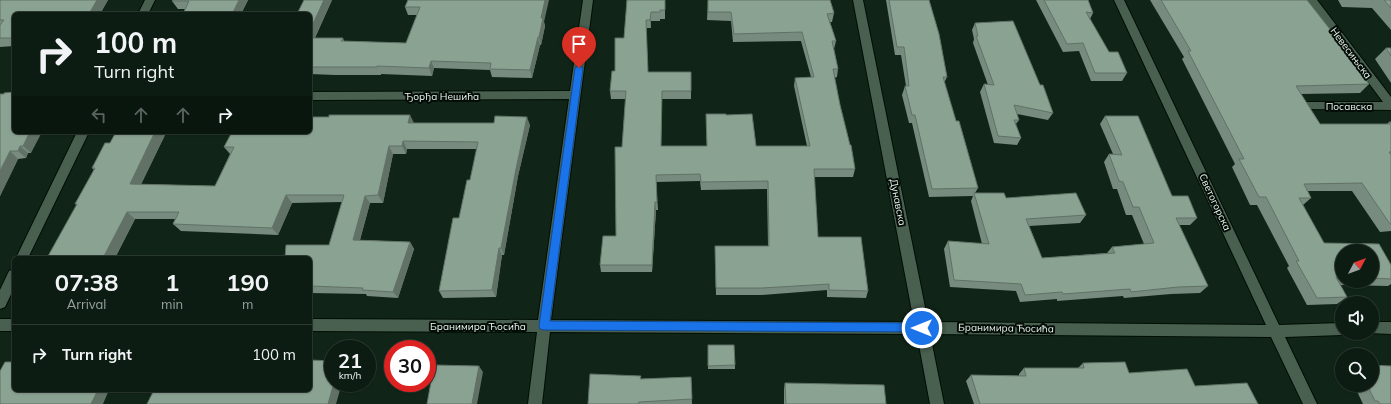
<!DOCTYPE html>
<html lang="en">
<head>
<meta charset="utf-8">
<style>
  :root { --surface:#0c1c12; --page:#1a2920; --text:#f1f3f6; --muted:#9aa19f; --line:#2c3a32 }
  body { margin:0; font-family:Mulish,sans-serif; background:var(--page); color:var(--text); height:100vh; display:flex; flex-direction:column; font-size:15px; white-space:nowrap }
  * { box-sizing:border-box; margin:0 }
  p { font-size:13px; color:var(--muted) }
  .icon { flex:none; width:22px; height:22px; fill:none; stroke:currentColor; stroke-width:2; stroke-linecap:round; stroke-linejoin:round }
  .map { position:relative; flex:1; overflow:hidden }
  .details { position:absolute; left:12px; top:256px; width:300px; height:136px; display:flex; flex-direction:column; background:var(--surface); border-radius:6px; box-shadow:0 1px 3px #0004,0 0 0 1px var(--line) }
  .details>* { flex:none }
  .hud { position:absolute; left:12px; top:12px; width:300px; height:122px; border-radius:6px; box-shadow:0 1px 3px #0004,0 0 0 1px var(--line); background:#0c1c12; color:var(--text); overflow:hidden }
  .needle { width:26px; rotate:49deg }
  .tools { position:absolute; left:1335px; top:244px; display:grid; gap:8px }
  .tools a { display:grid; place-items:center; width:44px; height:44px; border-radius:50%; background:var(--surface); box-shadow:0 1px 3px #0004,0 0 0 1px var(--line); font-size:20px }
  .speed { position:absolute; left:324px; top:340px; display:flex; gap:8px; font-size:20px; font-weight:700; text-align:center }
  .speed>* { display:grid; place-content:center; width:52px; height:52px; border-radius:50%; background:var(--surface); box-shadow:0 1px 3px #0004,0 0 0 1px var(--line); line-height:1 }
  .speed small { font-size:10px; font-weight:400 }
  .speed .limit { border:6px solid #d22; background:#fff; color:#111 }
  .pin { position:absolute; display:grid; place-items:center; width:34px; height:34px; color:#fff; margin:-41px -17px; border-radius:50% 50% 50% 0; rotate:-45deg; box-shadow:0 0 4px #0007 }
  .pin .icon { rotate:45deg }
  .me { position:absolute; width:44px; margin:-22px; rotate:270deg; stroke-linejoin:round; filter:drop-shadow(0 0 3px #0008) }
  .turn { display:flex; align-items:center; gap:14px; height:84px; padding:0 16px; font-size:18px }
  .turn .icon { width:52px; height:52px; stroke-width:2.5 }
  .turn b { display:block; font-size:28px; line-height:34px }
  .lanes { display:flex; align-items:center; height:38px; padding:0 16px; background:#0003; justify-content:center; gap:20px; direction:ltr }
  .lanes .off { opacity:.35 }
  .eta { display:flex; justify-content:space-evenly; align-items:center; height:68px; text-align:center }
  .eta b { font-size:24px; font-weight:700; line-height:28px }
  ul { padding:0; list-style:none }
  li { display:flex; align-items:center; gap:12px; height:60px; padding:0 16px; border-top:1px solid var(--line) }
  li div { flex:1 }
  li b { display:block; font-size:15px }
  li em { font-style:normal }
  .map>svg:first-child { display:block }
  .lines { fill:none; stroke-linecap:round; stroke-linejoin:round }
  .minor-casing { stroke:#000e04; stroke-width:2 }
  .minor { fill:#496050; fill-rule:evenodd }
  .wall { fill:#778b7e; fill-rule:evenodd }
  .shaded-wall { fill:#617166 }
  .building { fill:#8aa292; stroke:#617166 }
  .route { fill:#1a73e8; stroke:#114b97 }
  .labels { text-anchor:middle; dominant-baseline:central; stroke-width:4; stroke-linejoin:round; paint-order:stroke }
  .street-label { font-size:10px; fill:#eaf7ee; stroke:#040c07 }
</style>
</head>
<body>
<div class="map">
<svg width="1391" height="404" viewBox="0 0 1391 404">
  <rect width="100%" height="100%" fill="#102518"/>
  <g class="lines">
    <defs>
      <path id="minor" d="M145,0H155L148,14H138Z
        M583,0H593L551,320L914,322L853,0H863L928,322L1266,325L1114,0H1124L1279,325L1342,323V333H1347L1342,335L1285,337L1317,404H1303L1271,337L930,334L944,404H930L917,334L550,332L542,404H528L537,332L310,331V319L538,320L569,99L310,100V92L570,91Z
        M1307,0H1317L1391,97V110L1303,109L1302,106L1303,103L1307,102H1383Z
        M77,132H89L28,258H16Z
        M14,269V288L5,307L0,309V290L9,271Z
        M0,319H14V331H0Z
        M1372,322H1391V334L1369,333H1372Z"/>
    </defs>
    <!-- minor casing -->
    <use href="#minor" class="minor-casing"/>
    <!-- minor -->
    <use href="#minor" class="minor"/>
  </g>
  <!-- wall -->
  <path class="wall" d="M0,0H108L100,14H14V46L0,47Z
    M248,0L241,14H183L185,9H178L172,1Z
    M332,0L315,38H343L344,41L406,43L417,15H408L405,7L408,0L544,22L545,26L541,45H540L532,78L492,77L490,70L434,68L432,76L381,74V75H335L310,74V14Z
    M627,0H665V19H660V21H651V28H646L648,72H691V99H662L661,146H707L706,122L726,115L756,146H807L794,86L795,78L811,77L801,41L733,42L731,21L707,20L708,0L834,13L832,22H830L836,41L834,49L838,69L837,77L834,78L840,105L855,169L853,177H814L818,237L868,291L866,298L827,297V290L761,295H716L715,246H768L767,189L701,190L700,181L656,182L658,210H656L652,272H601L600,265L616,236L626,99H611L610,91L624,38Z
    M886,0H929L947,77L944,83L978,188L975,193L1006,198L1086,215L1080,223L1029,226L1042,258L1107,253L1112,247L1144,244L1132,215H1126L1117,189H1113L1104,162L1109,154H1113L1100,124L1105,116L1172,196L1197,218L1190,225H1179L1208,286L1200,293L1171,294L1124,298L1123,296L1057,301V299L1020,302L1016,291L950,287L944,249L948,241L982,244L971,201L973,196L929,197L912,123H909L902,95L905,86H906L901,55H895Z
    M1036,0H1088L1093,13L1090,19L1109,52L1127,73L1122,81H1091L1079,51L1063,52Z
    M1150,0H1307L1369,79L1367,81L1369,84L1360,93L1301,94L1320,124H1387L1389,122H1391V231L1380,232L1352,191H1308L1311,198L1303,205L1324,243L1379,244L1391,265V284L1388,286L1340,285L1347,297L1337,304L1307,305L1287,268L1289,266L1257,205H1250L1232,167L1235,164L1182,59L1184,57ZM1342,251H1372V281H1342Z
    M1338,0H1391V30L1372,8L1342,7Z
    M975,23L1040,85L1053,113L1048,120L1017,114L1019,120L1016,124L1021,138L1017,145L994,143L980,92L984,84L988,85L973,43L974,39L972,30Z
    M1386,48H1391V83L1375,59Z
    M0,94H4L31,153H28L26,158L18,159L0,196Z
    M414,123L530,125L518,176L504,255H502L496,297L443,298L439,291L459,218L470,180L477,149H407L406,154H393L383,203H370L360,240L410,242L414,249L398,298L367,296L366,294L310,293V258L329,245L342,202L292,203L278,235L181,231L173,224L175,219H135L115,258H47L77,205L75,204L94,170L92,168L110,143L116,132H162V133L165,135L141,184L215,186L230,154L224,147Z
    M708,345L735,365V369H708Z
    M1083,363L1129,373L1195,386L1258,404H974L966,381L971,375L1019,376V374L1024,368H1078Z
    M641,376V379L691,377L692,404H588Z
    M785,383L886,404H784V389Z
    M1354,385H1372L1391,404H1363Z"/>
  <!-- shaded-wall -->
  <path class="shaded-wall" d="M97,0H108L100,14H89Z
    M239,0H248L241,14H232Z
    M324,0H332L311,46L310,44V30Z
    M545,0H549L544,22L545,26L541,45L539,37L541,18Z
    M651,12V28L650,20Z
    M538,37L540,45L532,78L530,70Z
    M431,61L434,68L432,76L429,68Z
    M410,115L414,123H408Z
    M527,117L530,125L518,176L504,255L501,248L516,169Z
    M30,132H42L31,153L23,146Z
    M155,132H162V133L165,135L138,191L130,184Z
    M403,141L407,149L406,154L402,146Z
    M20,146L28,153L26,158L18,151Z
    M389,146L393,154L383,203L378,195Z
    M10,151L18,159L0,196V171Z
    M286,195L292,203L278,235L272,228Z
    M365,196L370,203L358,247L353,240Z
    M655,202L656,210L652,272V265Z
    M127,212L135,219L115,258H103Z
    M410,242L414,249L398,298L393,292Z
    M499,248L502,255L496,297L492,290Z
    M479,366L483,372L477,404H472Z
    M334,383H342L336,404H328Z
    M98,390H109L103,404H91Z"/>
  <!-- building -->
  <path class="building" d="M0,0H97L89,14H14V38H0V25L4,20H0Z
    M173,0H239L232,14H183L189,1H172Z
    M304,0H324L310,30V14H297Z
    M408,0H545L541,18H543L539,37H538L530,70L490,69L491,63L431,61L429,68L377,66V67H310V38H343L341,41L406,43L420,7H405Z
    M627,0H665V10H660V12H651L650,20H646L648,72H691V91H662L661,146H707L706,114H726V115L752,114L756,146H810L795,78L814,77L802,32L734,34L731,12H708V0H830L834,13L827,14L836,41H832L838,69H833L840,105L850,145H851L855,169H814L818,237H861L868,291L829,290V284L762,288H716L715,246H769L768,181L701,182L700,174L656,175L657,202H655L652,265H600L603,236H616L615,147H622L626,91H610L612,71H615V38H624Z
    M889,0H929L939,34L947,77H943L956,121H959L978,188L932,189L915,115H912L905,86H909L904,47H897Z
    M1044,0H1088L1093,13L1086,12L1109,52H1118L1127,73H1095L1083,43L1067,44Z
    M1161,0H1307L1369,79H1365L1369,84L1296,86L1320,124H1390L1389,122H1391V152H1389L1391,155V224H1390L1362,183L1304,184L1311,198H1299L1324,243L1379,244L1391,265V279L1372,278V251H1342V278L1336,277L1347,297L1317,298L1296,261H1299L1266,197H1259L1239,159H1244L1188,51H1191Z
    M1384,0H1391V8Z
    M1013,21L1040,85H1043L1053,113L1014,105L1019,120H1014L1021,138L998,136L984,84L994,85L976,36H978L975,23Z
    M1386,48H1391V56Z
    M14,92V132H30L23,146H20L18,151H10L0,171V94H4V93Z
    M329,115H410L408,123H494L495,116L527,117L516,169L501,248H499L492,290L439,291L453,218H459L467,180H470L478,142L403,141L402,146H389L378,195L365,196L353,240L410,242L393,292L362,290L363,288L310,286V258H285L286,245H329L344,195H286L272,228L173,224L179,212H127L103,258H47L77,204H75L95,168H92L105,143H110L116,132H155L130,184L215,186L234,147H224L232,132H310V117H329Z
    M1105,116H1138L1172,196H1188L1197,218H1176L1208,286L1178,287L1131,292L1130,289L1063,294L1062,292L1025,295L1021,284L954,280L948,241L989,244L974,193H1004L1006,198L1076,193L1086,215L1026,219L1042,258L1115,253L1112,247L1154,243L1139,207H1133L1123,182L1119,181L1109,154L1122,155Z
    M708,345H734L735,365L708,366Z
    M310,360L333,361V383H334L328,404H147L154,390H310Z
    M5,362H14V390H98L91,404H0V371Z
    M1125,362L1129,373L1187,369L1195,386L1247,383L1258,404H980L971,375L1026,376L1024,368H1084L1083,363Z
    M434,365L479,366L472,404H427Z
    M1372,365L1391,366V404H1380L1378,401H1375L1367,385H1372Z
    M590,374L641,376L640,379L691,377L692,399L639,402L638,404H588Z
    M785,383L884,385L886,404H786Z"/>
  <!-- route -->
  <path class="route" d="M579,65L583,68L550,321L922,323L926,324L927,328L926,331L922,332L544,330L540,329L539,326L575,68Z"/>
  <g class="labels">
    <!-- street labels -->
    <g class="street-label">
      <text transform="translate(1351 53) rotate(53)">Невесињска</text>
      <text x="442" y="96">Ђорђа Нешића</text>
      <text x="1349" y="106">Посавска</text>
      <text transform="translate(898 202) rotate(79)">Дунавска</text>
      <text transform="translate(1215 202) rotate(65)">Светогорска</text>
      <text x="478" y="326">Бранимира Ћосића</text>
      <text transform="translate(1006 328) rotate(1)">Бранимира Ћосића</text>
    </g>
  </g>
</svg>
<div class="tools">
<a><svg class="needle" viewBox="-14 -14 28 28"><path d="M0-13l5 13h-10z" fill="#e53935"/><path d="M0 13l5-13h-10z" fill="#9aa19f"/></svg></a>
<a><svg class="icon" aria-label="sound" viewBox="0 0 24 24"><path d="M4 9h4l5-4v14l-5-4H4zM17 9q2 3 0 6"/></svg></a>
<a><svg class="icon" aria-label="search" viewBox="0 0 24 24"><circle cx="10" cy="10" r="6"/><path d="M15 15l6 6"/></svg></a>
</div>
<div class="speed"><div>21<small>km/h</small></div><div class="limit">30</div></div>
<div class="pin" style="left:579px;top:68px;background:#d93025"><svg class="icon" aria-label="arrive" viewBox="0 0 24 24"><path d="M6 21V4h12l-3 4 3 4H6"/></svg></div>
<svg class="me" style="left:922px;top:328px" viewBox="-20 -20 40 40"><circle r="17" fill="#1a73e8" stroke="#fff" stroke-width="3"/><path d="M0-11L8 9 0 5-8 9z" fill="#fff"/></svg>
<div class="hud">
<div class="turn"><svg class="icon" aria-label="right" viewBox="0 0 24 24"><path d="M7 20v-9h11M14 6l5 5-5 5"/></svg><div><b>100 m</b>Turn right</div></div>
<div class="lanes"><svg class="icon off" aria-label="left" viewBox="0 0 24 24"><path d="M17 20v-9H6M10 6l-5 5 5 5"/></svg><svg class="icon off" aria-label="ahead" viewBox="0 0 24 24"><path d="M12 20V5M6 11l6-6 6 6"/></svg><svg class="icon off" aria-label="ahead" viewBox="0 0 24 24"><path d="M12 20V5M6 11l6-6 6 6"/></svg><svg class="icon" aria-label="right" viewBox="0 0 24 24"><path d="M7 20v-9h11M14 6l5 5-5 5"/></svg></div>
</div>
<section class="details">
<div class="eta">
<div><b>07:38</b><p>Arrival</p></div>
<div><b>1</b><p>min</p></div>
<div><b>190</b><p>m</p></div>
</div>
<ul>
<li><svg class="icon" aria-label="right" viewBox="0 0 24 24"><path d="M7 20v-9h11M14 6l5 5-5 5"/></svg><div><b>Turn right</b></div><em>100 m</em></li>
</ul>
</section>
</div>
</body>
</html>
